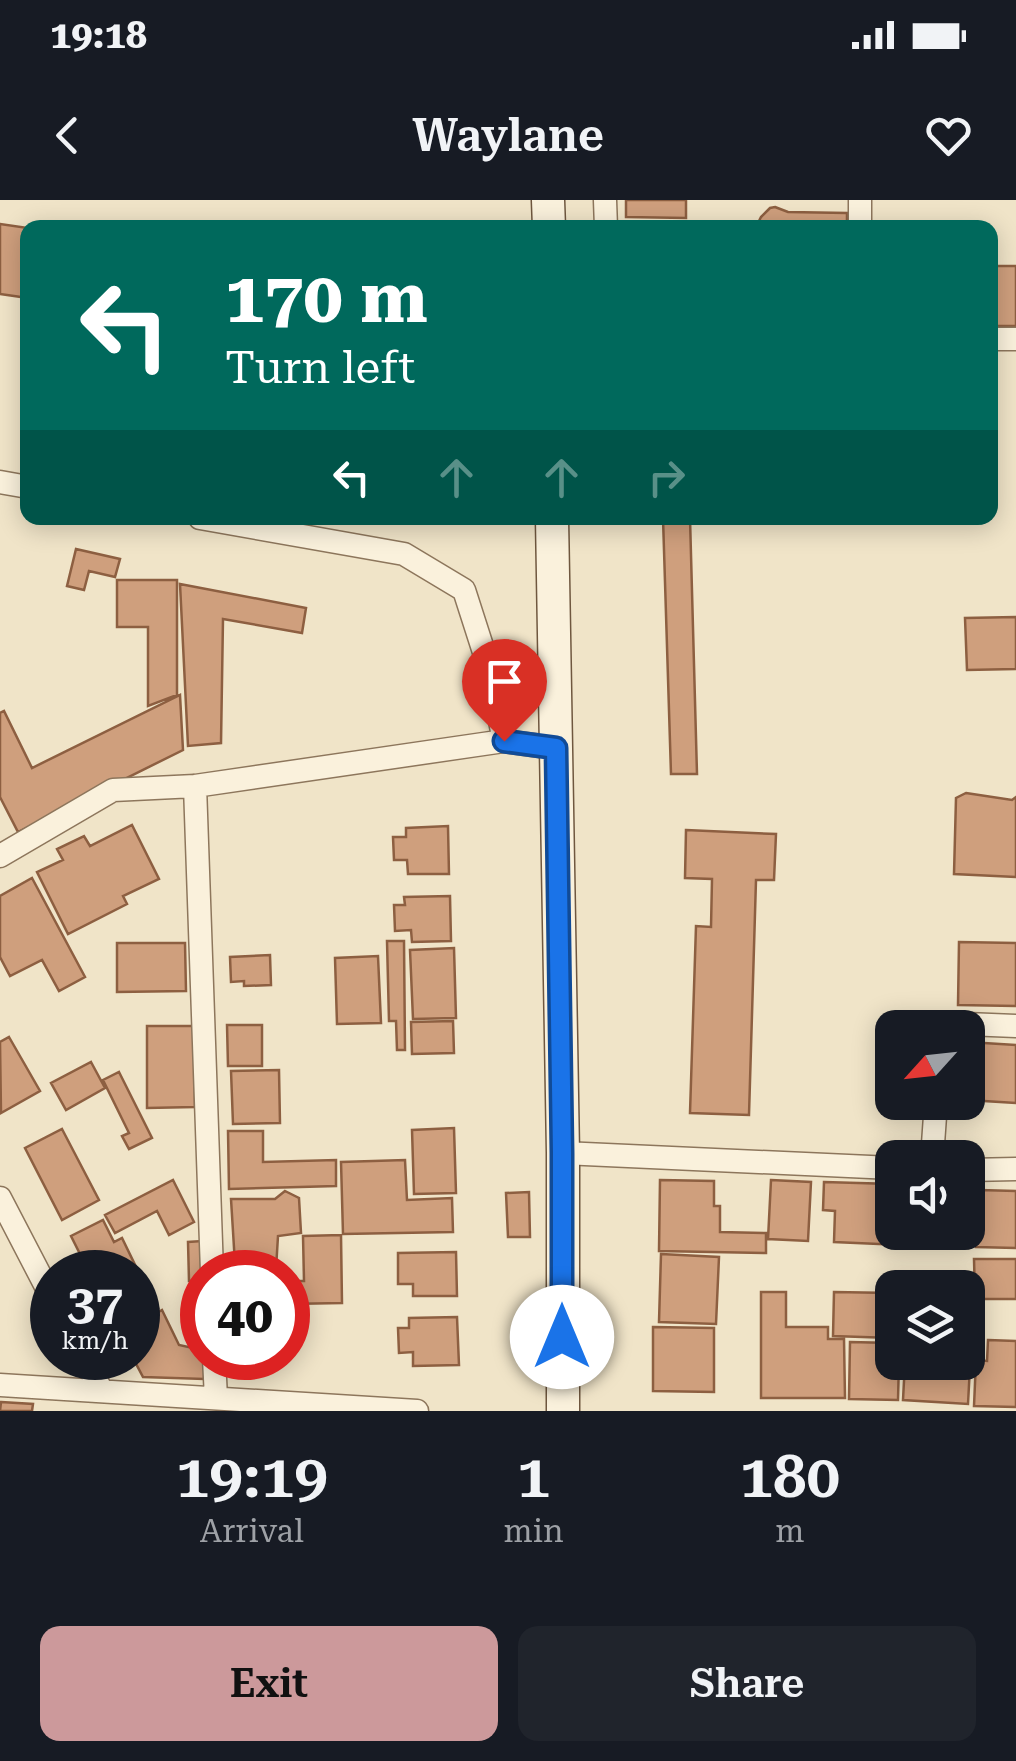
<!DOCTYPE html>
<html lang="en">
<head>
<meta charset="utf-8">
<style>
  :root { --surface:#171b24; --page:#20242c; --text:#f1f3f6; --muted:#9ea1a6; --accent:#cc999b }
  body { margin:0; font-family:"Roboto Serif",serif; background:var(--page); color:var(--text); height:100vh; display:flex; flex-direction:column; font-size:38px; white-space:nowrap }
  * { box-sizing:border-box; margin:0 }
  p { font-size:32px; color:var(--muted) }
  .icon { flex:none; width:55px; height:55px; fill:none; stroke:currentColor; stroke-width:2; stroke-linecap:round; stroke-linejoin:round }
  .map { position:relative; height:1211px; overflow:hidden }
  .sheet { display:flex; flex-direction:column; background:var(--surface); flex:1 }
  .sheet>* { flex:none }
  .top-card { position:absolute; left:20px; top:20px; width:978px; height:305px; border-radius:20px; box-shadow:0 5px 25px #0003; background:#00695c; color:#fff; overflow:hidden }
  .needle { width:65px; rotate:243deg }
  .buttons { position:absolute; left:875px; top:810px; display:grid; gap:20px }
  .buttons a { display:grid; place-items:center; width:110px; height:110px; border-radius:20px; background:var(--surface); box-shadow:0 5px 25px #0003; font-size:50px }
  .speed { position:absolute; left:30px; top:1050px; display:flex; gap:20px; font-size:50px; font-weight:700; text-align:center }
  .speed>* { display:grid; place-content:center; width:130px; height:130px; border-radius:50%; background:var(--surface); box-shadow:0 5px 25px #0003; line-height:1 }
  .speed small { font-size:25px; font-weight:400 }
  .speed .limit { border:15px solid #d22; background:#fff; color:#111 }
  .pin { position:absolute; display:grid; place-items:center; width:85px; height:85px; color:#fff; margin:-102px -42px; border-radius:50% 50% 50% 0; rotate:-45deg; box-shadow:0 0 10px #0007 }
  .pin .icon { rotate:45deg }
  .me { position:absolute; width:110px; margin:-55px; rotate:0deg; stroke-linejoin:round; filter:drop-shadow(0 0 8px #0008) }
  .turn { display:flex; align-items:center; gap:35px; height:210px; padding:0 40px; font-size:45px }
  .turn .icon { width:130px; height:130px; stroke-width:2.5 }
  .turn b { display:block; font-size:70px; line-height:85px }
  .lanes { display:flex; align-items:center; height:95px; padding:0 40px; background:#0003; justify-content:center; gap:50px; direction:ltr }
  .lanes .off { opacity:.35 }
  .eta { display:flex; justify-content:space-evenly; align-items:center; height:170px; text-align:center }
  .eta b { font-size:60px; font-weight:600; line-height:70px }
  .button { display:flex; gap:20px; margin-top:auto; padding:20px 40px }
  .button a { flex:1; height:115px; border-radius:20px; background:var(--accent); color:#111; font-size:40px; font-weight:600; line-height:115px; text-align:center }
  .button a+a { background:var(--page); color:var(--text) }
  .status { display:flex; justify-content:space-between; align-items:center; height:70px; padding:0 50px; background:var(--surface); direction:ltr }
  .status svg { height:28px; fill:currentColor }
  header { display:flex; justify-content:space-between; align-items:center; height:130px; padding:0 40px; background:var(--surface); font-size:45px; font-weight:600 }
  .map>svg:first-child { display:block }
  .building { fill:#cf9f7d; stroke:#8d5f41; stroke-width:2.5 }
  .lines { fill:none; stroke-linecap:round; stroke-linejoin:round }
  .street-casing { stroke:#8d765c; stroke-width:25 }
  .secondary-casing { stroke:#6f573f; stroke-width:35 }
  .street { stroke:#faf1dc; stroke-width:22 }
  .secondary { stroke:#faf1dc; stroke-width:32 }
  .route-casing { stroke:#114b97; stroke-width:25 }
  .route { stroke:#1a73e8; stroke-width:18 }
</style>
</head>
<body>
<div class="status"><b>19:18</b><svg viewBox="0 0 49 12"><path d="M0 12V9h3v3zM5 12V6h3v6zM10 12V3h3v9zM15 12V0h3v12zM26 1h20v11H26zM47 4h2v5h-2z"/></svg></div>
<header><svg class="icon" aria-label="back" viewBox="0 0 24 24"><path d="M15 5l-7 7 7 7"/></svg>Waylane<svg class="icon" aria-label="heart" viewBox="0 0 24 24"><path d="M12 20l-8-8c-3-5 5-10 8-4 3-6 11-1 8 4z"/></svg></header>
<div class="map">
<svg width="1016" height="1211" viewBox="0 0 1016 1211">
  <rect width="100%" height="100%" fill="#f0e4c8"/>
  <!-- building -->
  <path class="building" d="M626,0H686V18L626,17Z
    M775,7L788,12L847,13V28H760L758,23L761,17L770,8Z
    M0,24L28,28V98L0,94Z
    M631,24H716V28H631Z
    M990,66H1016V126H990Z
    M663,318H690L697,574H671Z
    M76,349L120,359L115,377L89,371L84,390L67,386Z
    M117,380H177V495L148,506V427H117Z
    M180,384L306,408L302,433L223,419L221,543L188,546Z
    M1016,417V469L967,470L965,418Z
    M180,495L183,550L18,632L0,597V513L4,511L32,568Z
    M966,593L1012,600L1016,597V677L954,674L956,598Z
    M132,625L159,679L123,696L127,704L68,734L37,672L63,660L57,649L84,636L90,646Z
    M448,626L449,674H408L407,660H394L393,637H406V628Z
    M686,630L776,634L774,680H756L749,915L690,913L696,726L711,727L712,679L685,678Z
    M32,678L85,777L59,791L42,760L10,776L0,757V696Z
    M450,696L451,741L412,742L411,730L395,731L394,705H405L404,697Z
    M387,741H404L405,850H397L396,821H389Z
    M959,742L1016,743V806L958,805Z
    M117,743H185L186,791L117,792Z
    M454,748L456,818L413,819L410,750Z
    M270,755L271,785L244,786V781L231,782L230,757Z
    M378,756L381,823L337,824L335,758Z
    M453,821L454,853L412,854L411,822Z
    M227,825H262V866H228Z
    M147,826H194L195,907L147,908Z
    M9,837L40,891L1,913L0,842Z
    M968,842L1016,845V903L968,900Z
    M91,862L105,888L66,910L51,883Z
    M279,870L280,923L233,924L231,871Z
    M119,872L152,938L129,949L122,936L129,933L103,880Z
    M454,928L456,993L414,994L412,930Z
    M62,929L99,1000L62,1020L25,948Z
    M228,931H263V962L336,960V986L229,989Z
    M405,960L407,1000L452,998L453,1032L343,1034L341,962Z
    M173,980L194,1022L169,1035L157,1011L115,1033L105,1015Z
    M660,980L714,981V1006H720V1032L766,1033V1053L659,1051Z
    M771,980L811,982L808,1041L768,1039Z
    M824,982L892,984V1032H901V1045L834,1042L835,1011L823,1010Z
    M979,990L1016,991V1048L976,1047Z
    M285,991L299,998L301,1033L278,1036L276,1069L246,1070V1064H235L231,999H275Z
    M529,992L530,1037H508L506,993Z
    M103,1020L114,1042L122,1038L139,1073L89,1072L71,1036Z
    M906,1032H953V1048L906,1046Z
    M341,1035L342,1103L288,1104V1081H304L303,1036Z
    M202,1041V1081H189L188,1042Z
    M456,1052L457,1096H413V1084H398V1053Z
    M661,1054L719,1057L716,1124L659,1122Z
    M974,1059H1016V1099H975Z
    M142,1075L158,1108L138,1119V1078Z
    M761,1092H786V1127H828V1139H844L845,1198H761Z
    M834,1092L892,1093V1138L833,1136Z
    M162,1110L179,1145L202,1150V1158H205L204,1179L143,1177L133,1158H138V1124Z
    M457,1117L459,1165L413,1166V1152L399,1153L398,1128H409V1118Z
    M653,1127L714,1128V1192L653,1191Z
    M988,1140L1016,1141V1207L974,1206L976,1160L987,1161Z
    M850,1142L892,1143V1162H899L898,1200L849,1199Z
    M968,1147H971L968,1204L903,1200L905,1162H968Z
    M1,1202L33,1204L32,1211H0Z"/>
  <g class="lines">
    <defs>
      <path id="street" d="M605,0L606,28
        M860,0V28
        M990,139H1016
        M0,282L28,287
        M200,318L404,354L464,390L490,471L504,541L555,548
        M195,586L212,1072
        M0,656L113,590L195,586L504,541
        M941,828L942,823L1016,826
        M563,953L892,968
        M932,958L936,902
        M968,970L1016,969
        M0,998L52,1098
        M84,1158L102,1191
        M214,1158L216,1198
        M0,1185L417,1211"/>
      <path id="secondary" d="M548,0L549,28
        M552,318L563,953V1211"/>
    </defs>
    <!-- street casing -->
    <use href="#street" class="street-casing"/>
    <!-- secondary casing -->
    <use href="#secondary" class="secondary-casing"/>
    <!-- street -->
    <use href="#street" class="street"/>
    <!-- secondary -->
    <use href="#secondary" class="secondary"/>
  </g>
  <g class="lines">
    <defs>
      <path id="route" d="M504,541L556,548L562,953V1137"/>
    </defs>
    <!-- route casing -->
    <use href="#route" class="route-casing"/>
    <!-- route -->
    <use href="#route" class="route"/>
  </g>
</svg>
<div class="buttons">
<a><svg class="needle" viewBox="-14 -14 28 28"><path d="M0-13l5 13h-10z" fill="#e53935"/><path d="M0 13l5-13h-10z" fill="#9ea1a6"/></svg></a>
<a><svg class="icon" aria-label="sound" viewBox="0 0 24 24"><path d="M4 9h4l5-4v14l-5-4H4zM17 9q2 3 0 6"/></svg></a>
<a><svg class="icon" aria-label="layers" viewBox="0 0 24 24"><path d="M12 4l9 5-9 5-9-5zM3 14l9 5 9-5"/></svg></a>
</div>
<div class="speed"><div>37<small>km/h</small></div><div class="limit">40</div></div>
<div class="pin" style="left:504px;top:541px;background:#d93025"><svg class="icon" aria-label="arrive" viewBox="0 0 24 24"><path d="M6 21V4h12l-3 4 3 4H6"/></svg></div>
<svg class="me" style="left:562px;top:1137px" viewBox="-20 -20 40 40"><circle r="19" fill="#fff"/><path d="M0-13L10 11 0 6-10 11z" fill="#1a73e8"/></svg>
<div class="top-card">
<div class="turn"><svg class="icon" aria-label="left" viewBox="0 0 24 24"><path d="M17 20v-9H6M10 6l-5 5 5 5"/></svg><div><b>170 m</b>Turn left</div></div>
<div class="lanes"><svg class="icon" aria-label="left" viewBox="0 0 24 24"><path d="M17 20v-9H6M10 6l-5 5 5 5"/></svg><svg class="icon off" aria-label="ahead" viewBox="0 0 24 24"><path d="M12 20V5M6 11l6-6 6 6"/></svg><svg class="icon off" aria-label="ahead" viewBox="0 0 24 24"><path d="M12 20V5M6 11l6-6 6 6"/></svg><svg class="icon off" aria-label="right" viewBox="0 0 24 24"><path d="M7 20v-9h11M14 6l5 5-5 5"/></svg></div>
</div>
</div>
<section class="sheet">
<div class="eta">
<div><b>19:19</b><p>Arrival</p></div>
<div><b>1</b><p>min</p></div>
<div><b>180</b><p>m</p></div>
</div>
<div class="button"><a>Exit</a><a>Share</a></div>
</section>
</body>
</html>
